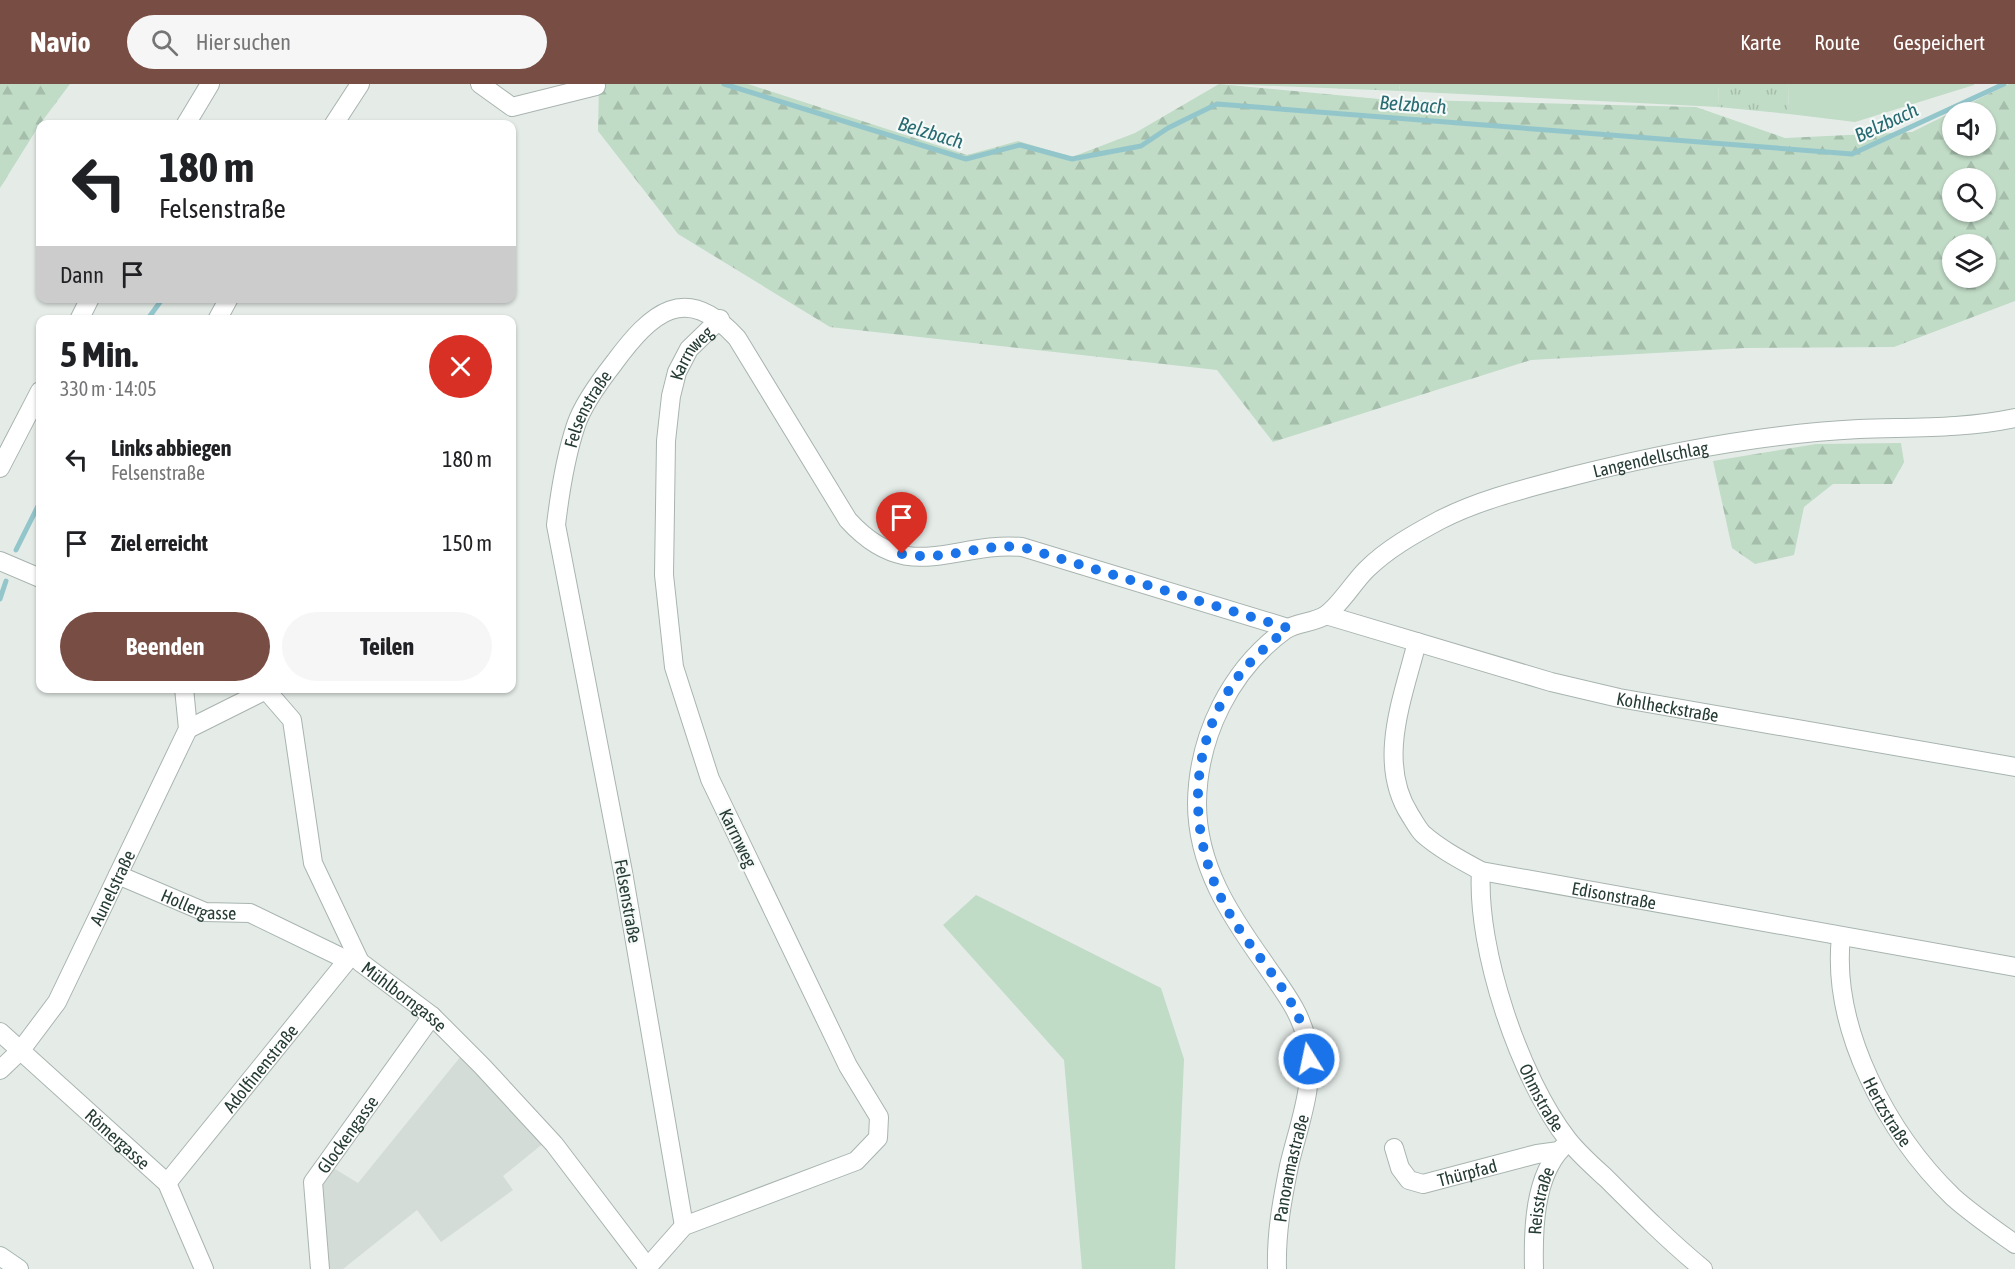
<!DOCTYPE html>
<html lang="de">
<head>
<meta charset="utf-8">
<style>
  :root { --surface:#fff; --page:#f6f6f6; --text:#202124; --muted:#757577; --accent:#784d44 }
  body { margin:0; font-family:"Asap Condensed",sans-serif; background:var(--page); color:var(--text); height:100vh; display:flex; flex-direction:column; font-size:22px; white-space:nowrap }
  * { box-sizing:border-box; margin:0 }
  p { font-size:20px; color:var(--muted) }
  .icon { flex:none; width:33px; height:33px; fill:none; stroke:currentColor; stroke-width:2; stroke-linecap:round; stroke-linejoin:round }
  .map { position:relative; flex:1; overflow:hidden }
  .details { position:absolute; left:36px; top:231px; width:480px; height:378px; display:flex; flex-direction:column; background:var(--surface); border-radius:12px; box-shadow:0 2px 4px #0004 }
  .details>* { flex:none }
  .banner { position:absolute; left:36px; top:36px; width:480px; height:183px; border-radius:12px; box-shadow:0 2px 4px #0004; background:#fff; color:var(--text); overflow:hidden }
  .fabs { position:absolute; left:1942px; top:18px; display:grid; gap:12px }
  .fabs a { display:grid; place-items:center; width:54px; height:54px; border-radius:50%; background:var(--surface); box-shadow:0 2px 4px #0004; font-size:30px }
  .pin { position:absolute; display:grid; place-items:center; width:51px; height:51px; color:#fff; margin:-62px -26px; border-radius:50% 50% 50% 0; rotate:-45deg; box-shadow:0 0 6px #0007 }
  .pin .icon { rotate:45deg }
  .me { position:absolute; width:66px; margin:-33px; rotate:350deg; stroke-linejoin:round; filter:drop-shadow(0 0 4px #0008) }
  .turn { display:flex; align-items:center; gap:21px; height:126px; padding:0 24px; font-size:27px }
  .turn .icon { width:78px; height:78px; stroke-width:2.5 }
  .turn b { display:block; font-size:42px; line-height:51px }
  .then { display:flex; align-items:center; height:57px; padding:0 24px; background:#0003; gap:12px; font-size:22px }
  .round { display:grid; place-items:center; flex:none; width:63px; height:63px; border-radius:32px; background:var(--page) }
  .head { display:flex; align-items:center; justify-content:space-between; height:102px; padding:0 24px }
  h1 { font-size:36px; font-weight:700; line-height:45px }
  .button { display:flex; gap:12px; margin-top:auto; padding:12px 24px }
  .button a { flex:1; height:69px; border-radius:36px; background:var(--accent); color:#fff; font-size:24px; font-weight:700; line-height:69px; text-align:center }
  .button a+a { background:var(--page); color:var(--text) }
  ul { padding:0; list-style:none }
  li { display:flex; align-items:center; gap:18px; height:84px; padding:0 24px }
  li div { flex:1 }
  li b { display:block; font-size:22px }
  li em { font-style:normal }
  header { display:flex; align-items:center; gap:36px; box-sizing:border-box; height:84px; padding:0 30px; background:var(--accent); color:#fff }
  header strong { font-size:28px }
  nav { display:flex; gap:33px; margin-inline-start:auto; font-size:21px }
  .search { width:420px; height:54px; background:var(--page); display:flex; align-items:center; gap:15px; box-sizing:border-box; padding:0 21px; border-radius:33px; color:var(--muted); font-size:22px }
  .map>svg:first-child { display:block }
  .built { fill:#d3dcd7 }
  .grass { fill:url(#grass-tufts) }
  .forest { fill:url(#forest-firs); fill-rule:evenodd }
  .garden { fill:#c0dbc6 }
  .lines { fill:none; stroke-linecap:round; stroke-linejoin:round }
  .stream { stroke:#93c6cb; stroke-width:5 }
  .street-casing { stroke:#a8b4af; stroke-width:20 }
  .secondary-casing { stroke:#a4b7af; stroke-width:20 }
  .street { stroke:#fff; stroke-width:18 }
  .secondary { stroke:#fff; stroke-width:18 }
  .route { stroke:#1a73e8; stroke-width:10; stroke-dasharray:0 18 }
  .labels { text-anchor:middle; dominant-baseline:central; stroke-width:4.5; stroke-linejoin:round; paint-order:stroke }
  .street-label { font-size:18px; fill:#263c35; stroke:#f5f9f7 }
  .water-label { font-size:20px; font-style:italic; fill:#266a72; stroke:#f5f9f7 }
</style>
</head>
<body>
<header>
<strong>Navio</strong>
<div class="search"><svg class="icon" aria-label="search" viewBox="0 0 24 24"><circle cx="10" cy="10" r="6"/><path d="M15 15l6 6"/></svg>Hier suchen</div>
<nav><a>Karte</a><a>Route</a><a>Gespeichert</a></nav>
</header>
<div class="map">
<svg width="2015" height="1185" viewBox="0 0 2015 1185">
  <defs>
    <pattern id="grass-tufts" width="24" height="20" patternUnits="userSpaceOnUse" patternTransform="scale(1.5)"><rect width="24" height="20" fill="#c0dbc6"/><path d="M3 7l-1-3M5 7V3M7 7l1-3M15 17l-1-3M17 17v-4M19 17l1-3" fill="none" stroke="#a5bdab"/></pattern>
    <pattern id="forest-firs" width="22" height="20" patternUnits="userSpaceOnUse" patternTransform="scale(1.5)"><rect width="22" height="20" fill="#c0dbc6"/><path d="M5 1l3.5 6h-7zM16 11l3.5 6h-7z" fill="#a5bdab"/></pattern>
  </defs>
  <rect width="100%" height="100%" fill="#e5ece8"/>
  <!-- built -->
  <path class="built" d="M461,972L545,1058L503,1092L513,1106L441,1158L417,1126L343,1185H322L317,1100L330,1082L358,1099Z"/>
  <!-- grass -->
  <path class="grass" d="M1223,0H1399L1400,7Z
    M1719,0H1788L1789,30L1718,23Z"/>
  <!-- forest -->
  <path class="forest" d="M0,0H70L40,40L0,104Z
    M599,0H748L967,71L1018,57L1072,73L1135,49L1219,0L1379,15L1696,23L1785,54L1912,48L2009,0H2015V217L1894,263L1745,264L1531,276L1273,358L1217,286L830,243L678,150L598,47ZM1953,28H1986V62H1953ZM1953,94H1986V128H1953ZM1953,160H1986V194H1953Z
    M1901,359L1904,378L1892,400H1833L1804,423L1794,471L1755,480L1732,464L1713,377L1816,360Z"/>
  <!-- garden -->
  <path class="garden" d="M1399,0H1719L1718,23L1400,7Z
    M1788,0H1974V1L1855,38L1789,30Z
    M976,811L1161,904L1184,975L1175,1185H1082L1064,976L943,841Z"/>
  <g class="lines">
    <!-- stream -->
    <path class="stream" d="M724,0L966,75L1020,61L1072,75L1141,62L1168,44L1217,20L1852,70L2004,0
      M147,236L163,214
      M16,466L40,418
      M0,515L6,497"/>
    <defs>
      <g id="street">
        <path d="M480,0L512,23L596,2"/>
        <path d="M186,40L210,0"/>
        <path d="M334,40L360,0"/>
        <path d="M79,236L90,214"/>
        <path d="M217,236L229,214"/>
        <path d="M0,384L40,307"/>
        <path d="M0,477L40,494"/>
        <path id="s1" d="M1326,531L1551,598L1619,614L2015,683"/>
        <path id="s2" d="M1417,558C1403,614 1376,678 1410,731C1414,737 1418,745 1423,750C1440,765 1461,776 1481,787L2015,883"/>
        <path id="s3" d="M266,606L292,636L313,779L360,878L432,932L482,982L554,1060L649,1185"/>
        <path d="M188,645L266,606"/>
        <path id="s4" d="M1481,787C1476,865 1520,995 1568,1056C1579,1070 1594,1083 1607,1095C1638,1126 1669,1157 1703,1185"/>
        <path id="s5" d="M118,791L205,828L250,829L347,876"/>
        <path id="s6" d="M1841,853C1831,945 1888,1050 1953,1113C1972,1130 1994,1145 2015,1160"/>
        <path id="s7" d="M0,948L167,1099L204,1185"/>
        <path id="s8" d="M0,986L21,966L57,918L188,645L184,604"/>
        <path id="s9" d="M1394,1064L1400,1084L1409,1096L1423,1100L1537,1070L1559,1067"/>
        <path id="s10" d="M167,1099L354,868"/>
        <path id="s11" d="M684,1142L623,788L556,441C560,407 565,374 576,341C583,320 600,297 614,279C651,229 685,197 737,254L848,436C909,503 953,457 1022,463L1288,544"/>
        <path id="s12" d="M320,1185L313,1098L432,932"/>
        <path id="s13" d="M646,1185L684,1142L856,1077L878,1054L879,1033L848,982L710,695L674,583L664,491L666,357L671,312L677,288L689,265L720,235"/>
        <path id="s14" d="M1277,1185C1276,1149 1282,1117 1289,1082C1298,1043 1316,999 1307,958C1301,928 1282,905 1265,880C1230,831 1197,782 1197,719C1198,652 1230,586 1285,546C1297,538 1314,539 1326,531C1341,520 1353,499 1366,486C1387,465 1414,450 1440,436C1481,415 1528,404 1573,392C1667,368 1763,350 1859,345C1912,343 1963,345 2015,334"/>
        <path id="s15" d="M1534,1185C1533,1146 1534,1092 1563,1063"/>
      </g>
      <path id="secondary" d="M0,1172L19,1185"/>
    </defs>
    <!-- street casing -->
    <use href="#street" class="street-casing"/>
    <!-- secondary casing -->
    <use href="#secondary" class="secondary-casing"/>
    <!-- street -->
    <use href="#street" class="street"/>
    <!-- secondary -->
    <use href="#secondary" class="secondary"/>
  </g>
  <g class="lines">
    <!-- route -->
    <path class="route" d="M902,470C947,478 980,459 1022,463L1288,544C1267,562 1246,579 1231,603C1184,674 1189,766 1234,837C1262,882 1306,920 1309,975"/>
  </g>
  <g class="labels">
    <!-- street labels -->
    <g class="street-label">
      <text stroke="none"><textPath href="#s13" startOffset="1110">Karrnweg</textPath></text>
      <text stroke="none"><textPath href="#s11" startOffset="834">Felsenstraße</textPath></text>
      <text stroke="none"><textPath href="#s14" startOffset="1112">Langendellschlag</textPath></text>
      <text stroke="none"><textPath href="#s1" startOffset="354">Kohlheckstraße</textPath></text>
      <text transform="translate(738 754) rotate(64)">Karrnweg</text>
      <text stroke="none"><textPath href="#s8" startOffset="216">Aunelstraße</textPath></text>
      <text stroke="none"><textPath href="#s2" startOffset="406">Edisonstraße</textPath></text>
      <text transform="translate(628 817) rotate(80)">Felsenstraße</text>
      <text stroke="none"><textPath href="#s5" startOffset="87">Hollergasse</textPath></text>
      <text stroke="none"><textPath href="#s3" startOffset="350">Mühlborngasse</textPath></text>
      <text stroke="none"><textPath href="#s10" startOffset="148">Adolfinenstraße</textPath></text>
      <text stroke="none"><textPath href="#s4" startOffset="237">Ohmstraße</textPath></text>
      <text stroke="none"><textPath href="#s6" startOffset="184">Hertzstraße</textPath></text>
      <text stroke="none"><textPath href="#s12" startOffset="146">Glockengasse</textPath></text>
      <text stroke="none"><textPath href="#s7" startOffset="159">Römergasse</textPath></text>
      <text stroke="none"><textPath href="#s14" startOffset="102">Panoramastraße</textPath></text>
      <text stroke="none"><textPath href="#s9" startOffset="96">Thürpfad</textPath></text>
      <text stroke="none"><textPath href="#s15" startOffset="69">Reisstraße</textPath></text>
    </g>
    <!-- water labels -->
    <g class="water-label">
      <text transform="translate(1413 20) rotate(4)">Belzbach</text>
      <text transform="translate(1886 38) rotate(-25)">Belzbach</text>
      <text transform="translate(931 48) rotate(17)">Belzbach</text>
    </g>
  </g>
</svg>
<div class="fabs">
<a><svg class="icon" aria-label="sound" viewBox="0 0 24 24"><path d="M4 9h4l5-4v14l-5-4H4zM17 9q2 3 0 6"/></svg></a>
<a><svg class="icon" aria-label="search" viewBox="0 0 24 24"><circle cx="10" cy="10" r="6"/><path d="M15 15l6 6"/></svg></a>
<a><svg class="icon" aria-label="layers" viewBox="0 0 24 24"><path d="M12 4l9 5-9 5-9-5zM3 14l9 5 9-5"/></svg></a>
</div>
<div class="pin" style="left:902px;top:470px;background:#d93025"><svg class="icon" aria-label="arrive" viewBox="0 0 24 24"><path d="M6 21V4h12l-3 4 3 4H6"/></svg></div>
<svg class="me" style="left:1309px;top:975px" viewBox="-20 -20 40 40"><circle r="17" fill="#1a73e8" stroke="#fff" stroke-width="3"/><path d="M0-11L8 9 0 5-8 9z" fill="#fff"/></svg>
<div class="banner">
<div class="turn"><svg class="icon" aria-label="left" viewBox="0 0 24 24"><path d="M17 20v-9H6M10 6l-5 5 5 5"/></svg><div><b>180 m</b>Felsenstraße</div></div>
<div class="then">Dann<svg class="icon" aria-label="arrive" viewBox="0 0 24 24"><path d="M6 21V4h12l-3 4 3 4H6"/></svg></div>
</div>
<section class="details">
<div class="head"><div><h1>5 Min.</h1><p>330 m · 14:05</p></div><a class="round" style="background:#d93025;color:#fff"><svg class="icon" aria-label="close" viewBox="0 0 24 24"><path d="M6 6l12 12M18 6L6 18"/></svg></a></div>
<ul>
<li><svg class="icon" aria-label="left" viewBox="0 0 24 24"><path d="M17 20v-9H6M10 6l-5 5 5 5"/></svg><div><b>Links abbiegen</b><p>Felsenstraße</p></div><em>180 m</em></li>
<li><svg class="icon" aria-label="arrive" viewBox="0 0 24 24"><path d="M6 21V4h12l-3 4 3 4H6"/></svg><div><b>Ziel erreicht</b></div><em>150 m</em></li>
</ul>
<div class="button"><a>Beenden</a><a>Teilen</a></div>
</section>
</div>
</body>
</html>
